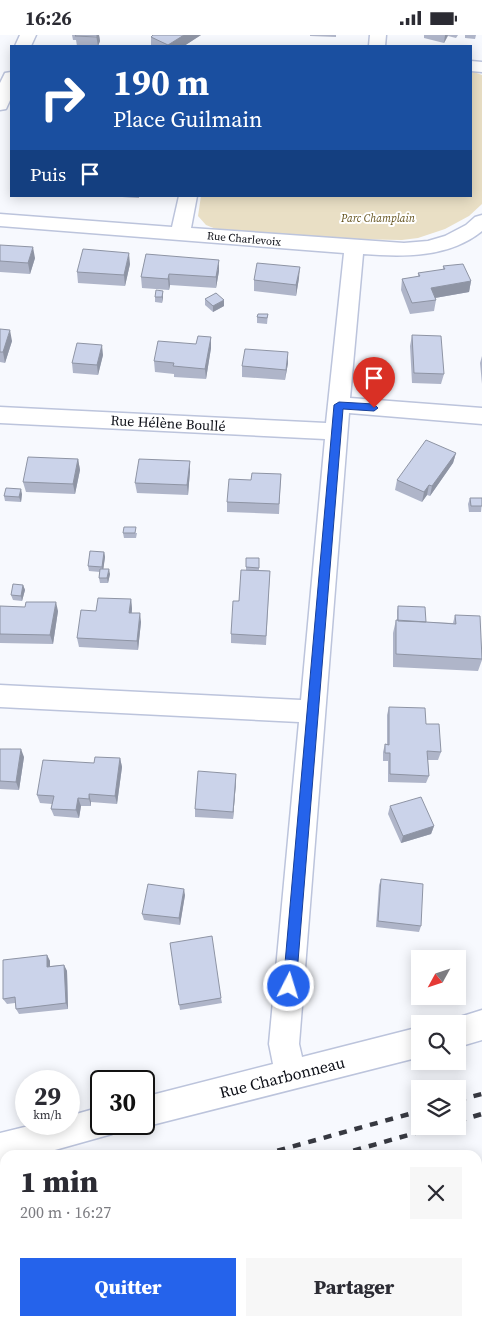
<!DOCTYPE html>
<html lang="fr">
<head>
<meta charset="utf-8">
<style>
  :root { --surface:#fff; --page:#f7f7f7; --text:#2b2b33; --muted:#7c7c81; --accent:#2563eb }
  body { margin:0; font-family:"Source Serif 4",serif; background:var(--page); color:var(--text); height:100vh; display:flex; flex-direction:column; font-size:19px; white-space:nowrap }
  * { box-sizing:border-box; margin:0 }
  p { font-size:16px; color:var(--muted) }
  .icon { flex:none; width:28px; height:28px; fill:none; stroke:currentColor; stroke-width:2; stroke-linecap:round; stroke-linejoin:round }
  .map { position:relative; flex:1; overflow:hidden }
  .details { position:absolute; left:0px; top:1115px; width:482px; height:176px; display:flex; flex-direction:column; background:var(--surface); border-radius:15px 15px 0 0; box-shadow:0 2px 12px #0003 }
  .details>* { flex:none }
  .banner { position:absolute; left:10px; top:10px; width:462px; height:152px; border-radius:0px; box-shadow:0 2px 12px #0003; background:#1a4fa0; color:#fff; overflow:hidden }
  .needle { width:32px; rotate:230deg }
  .tools { position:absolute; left:411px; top:915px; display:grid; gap:10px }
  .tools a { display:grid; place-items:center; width:55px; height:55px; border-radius:0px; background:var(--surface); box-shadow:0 2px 12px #0003; font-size:25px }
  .speed { position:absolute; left:15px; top:1035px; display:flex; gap:10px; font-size:25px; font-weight:700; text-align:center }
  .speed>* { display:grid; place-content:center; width:65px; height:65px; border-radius:50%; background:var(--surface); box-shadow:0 2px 12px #0003; line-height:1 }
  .speed small { font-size:12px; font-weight:400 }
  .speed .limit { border:2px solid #111; border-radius:8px; background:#fff; color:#111 }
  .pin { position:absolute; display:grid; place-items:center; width:42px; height:42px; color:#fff; margin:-51px -21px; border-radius:50% 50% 50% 0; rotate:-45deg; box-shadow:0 0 5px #0007 }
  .pin .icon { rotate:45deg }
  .me { position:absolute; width:55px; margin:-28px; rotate:5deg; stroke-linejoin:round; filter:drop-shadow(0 0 4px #0008) }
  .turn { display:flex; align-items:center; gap:18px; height:105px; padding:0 20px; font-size:22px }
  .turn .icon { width:65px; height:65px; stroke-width:2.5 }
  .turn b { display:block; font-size:35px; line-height:42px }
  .then { display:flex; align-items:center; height:48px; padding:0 20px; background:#0003; gap:10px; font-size:19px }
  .round { display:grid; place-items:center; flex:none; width:52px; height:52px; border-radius:0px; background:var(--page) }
  .summary { display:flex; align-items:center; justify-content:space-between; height:85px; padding:0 20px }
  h1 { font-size:30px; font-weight:800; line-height:38px }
  .cta { display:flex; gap:10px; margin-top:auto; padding:10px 20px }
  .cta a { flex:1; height:58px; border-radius:0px; background:var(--accent); color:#fff; font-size:20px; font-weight:800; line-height:58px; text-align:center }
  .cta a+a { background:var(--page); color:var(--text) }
  .status { display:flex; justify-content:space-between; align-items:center; height:35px; padding:0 25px; background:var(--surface); direction:ltr }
  .status svg { height:14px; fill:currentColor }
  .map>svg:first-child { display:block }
  .green { fill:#e9dfc5 }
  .forest { fill:#c4b999 }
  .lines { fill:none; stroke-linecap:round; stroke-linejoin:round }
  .minor-casing { stroke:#bcc4dc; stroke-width:3 }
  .minor { fill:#fff; fill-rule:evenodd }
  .rail { stroke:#373941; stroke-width:4.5; stroke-dasharray:8 8; stroke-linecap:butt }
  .wall { fill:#afb5c9 }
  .shaded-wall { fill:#8e94a4 }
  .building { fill:#cbd3ea; stroke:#8e94a4 }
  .route { fill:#2563eb; stroke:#184099 }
  .labels { text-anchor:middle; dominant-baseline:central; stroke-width:4; stroke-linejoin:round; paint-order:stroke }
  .far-park-label { font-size:11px; font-style:italic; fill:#64531d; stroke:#fff }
  .far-street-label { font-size:11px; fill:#0b0d15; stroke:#fff }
  .street-label { font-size:14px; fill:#0b0d15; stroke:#fff }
  .near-street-label { font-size:16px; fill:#0b0d15; stroke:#fff }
</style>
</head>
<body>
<div class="status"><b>16:26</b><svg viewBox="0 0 49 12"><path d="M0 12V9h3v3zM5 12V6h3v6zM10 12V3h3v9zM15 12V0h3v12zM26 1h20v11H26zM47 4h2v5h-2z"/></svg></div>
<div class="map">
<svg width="482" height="1291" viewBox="0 0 482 1291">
  <rect width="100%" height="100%" fill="#f7f9fe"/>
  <!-- green -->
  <path class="green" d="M471,36L482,40V169L469,181L445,194L418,203L402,205L351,204L216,194L206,190L198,181L201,161H471Z"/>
  <!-- forest -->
  <path class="forest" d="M482,1132V1239L478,1240V1134Z
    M5,1266V1286H308L291,1291H0V1267Z"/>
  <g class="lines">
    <defs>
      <path id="minor" d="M20,0H36L31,11H15Z
        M370,0H386L385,11H369Z
        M471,26L482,27V37L471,36Z
        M11,37V63L6,74L0,75V48L5,38Z
        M179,161H197L191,193L404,208L428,206L445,201L466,190L475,182L482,180V196C449,223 403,222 363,219L350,363L482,373V389L349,378L299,1009L302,1022L420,992V1022L144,1092L135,1089H144V1062L273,1029L269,1009L299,687L0,672V650L301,665L325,404L0,388V372L326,388L344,218L0,191V179L172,192Z
        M482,975V1005L458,1012V989H447V986Z
        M101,1072V1089H116L112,1099L37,1120H5V1128L0,1130V1098L37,1089H69V1081Z"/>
    </defs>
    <!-- minor casing -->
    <use href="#minor" class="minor-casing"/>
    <!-- minor -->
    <use href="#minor" class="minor"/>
    <!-- rail -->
    <path class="rail" d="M458,1065L482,1059
      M458,1086L482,1079
      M262,1120L420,1076
      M338,1120L440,1091
      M0,1193L5,1192
      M0,1215L5,1214"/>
  </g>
  <!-- wall -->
  <path class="wall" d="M72,0H99L100,6L98,11H77L76,5H73Z
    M201,0L184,11H151V2Z
    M310,0H336V2L310,1Z
    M424,0H458L456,3L448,1L444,8L424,3Z
    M465,0H476L475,4L465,3Z
    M105,161H139V163Z
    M0,210L35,223L30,239L0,237Z
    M146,219L219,236L216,253L170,250L169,255L142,253L141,242Z
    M130,229L125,251L78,248L77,237Z
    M443,231L471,246L469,257L435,263L436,265L434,276L410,279L401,255L402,244L418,242V238L443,235Z
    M299,243L296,261L254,256V245Z
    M155,262H163L162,268L155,267Z
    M205,264L224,271L213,277L205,270Z
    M268,279L267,289L257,288V282Z
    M0,294L12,306L5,328L0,327Z
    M412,300L444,339L441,349L412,348L410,311Z
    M211,302V313L206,344L174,342V339L155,337L154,326L196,309Z
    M103,320L98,340L73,338L72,328Z
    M482,321V349L480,328Z
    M288,328L285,345L242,342V331Z
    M456,418L453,428L430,461L427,460L422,467L395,455L397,445Z
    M78,424L80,435L75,459L26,457L23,447Z
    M190,436L188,460L137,458L135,448Z
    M281,439L279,479L227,477V467L251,445Z
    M22,459L21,467L5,466L4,461Z
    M470,463L482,467L481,477H469L468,469Z
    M123,498H137L136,503H124Z
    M104,517L105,522L103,534L110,539L108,548H100L99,543L100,537L89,536L88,531Z
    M246,523H259V535L270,536L266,610L231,608V599L246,535Z
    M23,550L25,555L22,566L13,565L11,560Z
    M131,564L132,574V578L141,587L138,615L79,612L77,603L96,576Z
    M0,571L58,576L53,609L0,608Z
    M398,571L426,587L453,588L455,580L482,617V625L478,636L393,632V598L396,585L397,586V576Z
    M389,672L426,689L441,717L438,725H428L429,741L426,748L388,747V726H383V717L385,709H387V680Z
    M0,714L24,722L19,755L0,754Z
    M120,723L122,732L117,769L91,767V771H81L79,783L54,781L51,774L52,769L40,768L37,760L94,728Z
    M236,747L233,784L195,782V774Z
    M390,771L434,791L431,799L401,808L388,779Z
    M381,844L421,891L419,897L376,892L379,850Z
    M185,860L180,890L144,885L142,879Z
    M170,908L221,963L222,968L180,975Z
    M47,920L50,926V931L64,930L67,936L68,974L19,979L16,974L15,968L7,969L3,964Z"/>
  <!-- shaded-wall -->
  <path class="shaded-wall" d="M96,0H99L100,6L98,11Z
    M184,0H201L184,11H168V10Z
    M445,0H448L444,8Z
    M33,212L35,223L30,239L28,228Z
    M129,218L130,229L125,251L124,240Z
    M219,225V236L216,253V242Z
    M300,232L299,243L296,261V250Z
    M169,239L170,250L169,255L168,244Z
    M471,246L469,257L429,264L431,253Z
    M163,256V262L162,268V262Z
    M224,265V271L213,277V271Z
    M10,295L12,306L5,328L3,317Z
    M211,302V313L206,344L205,334Z
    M102,310L103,320L98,340L97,330Z
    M288,317V328L285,345L286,335Z
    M456,418L453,428L430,461L432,451Z
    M78,424L80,435L75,459L73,449Z
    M190,426V436L188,460L187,450Z
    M429,450L427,460L422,467L424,457Z
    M21,454L22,459L21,467L19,462Z
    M104,517L105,522L103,537L102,532Z
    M109,534L110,539L108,548L107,543Z
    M23,550L25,555L22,566L21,561Z
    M131,564L132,574L130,587L129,578Z
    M56,567L58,576L53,609L50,600Z
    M140,578L141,587L138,615L137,606Z
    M21,714L24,722L19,755L16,747Z
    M120,723L122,732L117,769L115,761Z
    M236,739V747L233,784V777Z
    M89,759L91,767V771L89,764Z
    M78,763L81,771L79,783L76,775Z
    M434,791L431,799L401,808L403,801Z
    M184,854L185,860L180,890L179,883Z
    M47,920L50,926V938L47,932Z
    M64,930L67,936L68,974L66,968Z"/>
  <!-- building -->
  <path class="building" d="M76,0H97V2L75,1Z
    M153,0H184L168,10L151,2Z
    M0,210L33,212L28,228L0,226Z
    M83,214L129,218L124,240L77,237Z
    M146,219L219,225L216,242L169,239L168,244L141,242Z
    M257,228L300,232L296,250L254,245Z
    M463,229L471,246L431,253L436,265L412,268L402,244L420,241L418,238L445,234L443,231Z
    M156,255L163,256L162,262H155Z
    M216,258L224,265L213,271L205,264Z
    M258,279H268L267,283L257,282Z
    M0,294L10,295L3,317H0Z
    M412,300L441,301L444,339L414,338Z
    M198,301L211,302L205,334L173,331L174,328L154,326L158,306L196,309Z
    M77,308L102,310L97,330L72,328Z
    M245,314L288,317L286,335L242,331Z
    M426,405L456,418L432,451L429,450L424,457L397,445Z
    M28,422L78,424L73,449L23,447Z
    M139,424L190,426L187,450L135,448Z
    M252,438L281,439L279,469L227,467L229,444L251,445Z
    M6,453L21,454L19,462L4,461Z
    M470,463H482V471H471Z
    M124,492H136L135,498H123Z
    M90,516L104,517L102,532L88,531Z
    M246,523H259V533L246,532Z
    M100,534H109L107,543H99Z
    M241,535L270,536L266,601L231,599L233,566H239Z
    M13,549L23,550L21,561L11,560Z
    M98,563L131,564L129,578H140L137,606L77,603L81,575L96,576Z
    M26,567H56L50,600L0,599V571L25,572Z
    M398,571L425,572L426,587L398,586Z
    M455,580L480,581L482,624L396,619V585L456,589Z
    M389,672L425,673L426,689H439L441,717L427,716L429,741L390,739V718H385V709L389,710Z
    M0,714H21L16,747L0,746Z
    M95,722L120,723L115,761L89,759V764L78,763L76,775L51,774L54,761L37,760L43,725L94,728Z
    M198,736L236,739L233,777L195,774Z
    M421,762L434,791L403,801L390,771Z
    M381,844L423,849L421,891L378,886Z
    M148,849L184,854L179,883L142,879Z
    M212,901L221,963L179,970L170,908Z
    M47,920V932L64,930L66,968L16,974L15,962L3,964V925Z"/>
  <!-- route -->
  <path class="route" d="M339,367L374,369L378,373L374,376L343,374L296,951L294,955L289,957L285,955L283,951L334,370Z"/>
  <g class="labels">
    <!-- far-park labels -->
    <g class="far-park-label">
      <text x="378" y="183">Parc Champlain</text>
    </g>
    <!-- far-street labels -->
    <g class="far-street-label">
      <text transform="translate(244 204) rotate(5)">Rue Charlevoix</text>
    </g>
    <!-- street labels -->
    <g class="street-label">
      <text transform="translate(168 388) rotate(3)">Rue Hélène Boullé</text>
    </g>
    <!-- near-street labels -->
    <g class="near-street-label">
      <text transform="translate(282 1042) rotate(-14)">Rue Charbonneau</text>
    </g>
  </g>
</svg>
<div class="tools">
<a><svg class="needle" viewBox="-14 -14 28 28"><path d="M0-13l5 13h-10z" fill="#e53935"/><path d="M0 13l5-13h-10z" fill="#7c7c81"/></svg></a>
<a><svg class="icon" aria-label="search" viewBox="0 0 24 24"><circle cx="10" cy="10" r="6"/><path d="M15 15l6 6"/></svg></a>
<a><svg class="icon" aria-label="layers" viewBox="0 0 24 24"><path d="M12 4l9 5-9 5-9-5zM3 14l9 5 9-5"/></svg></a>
</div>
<div class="speed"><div>29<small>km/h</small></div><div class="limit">30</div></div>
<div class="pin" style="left:374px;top:373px;background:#d93025"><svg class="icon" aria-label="arrive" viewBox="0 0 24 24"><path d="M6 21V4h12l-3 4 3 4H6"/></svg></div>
<svg class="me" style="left:289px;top:951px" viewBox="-20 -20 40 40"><circle r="17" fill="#2563eb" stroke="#fff" stroke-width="3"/><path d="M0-11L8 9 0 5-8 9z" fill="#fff"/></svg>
<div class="banner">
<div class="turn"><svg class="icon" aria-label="right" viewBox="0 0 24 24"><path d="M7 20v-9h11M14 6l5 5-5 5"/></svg><div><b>190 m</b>Place Guilmain</div></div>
<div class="then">Puis<svg class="icon" aria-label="arrive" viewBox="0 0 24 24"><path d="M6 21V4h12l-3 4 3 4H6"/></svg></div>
</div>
<section class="details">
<div class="summary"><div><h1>1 min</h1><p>200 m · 16:27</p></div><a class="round"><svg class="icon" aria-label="close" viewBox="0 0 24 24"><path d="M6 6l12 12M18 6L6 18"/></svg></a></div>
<div class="cta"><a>Quitter</a><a>Partager</a></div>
</section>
</div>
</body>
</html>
